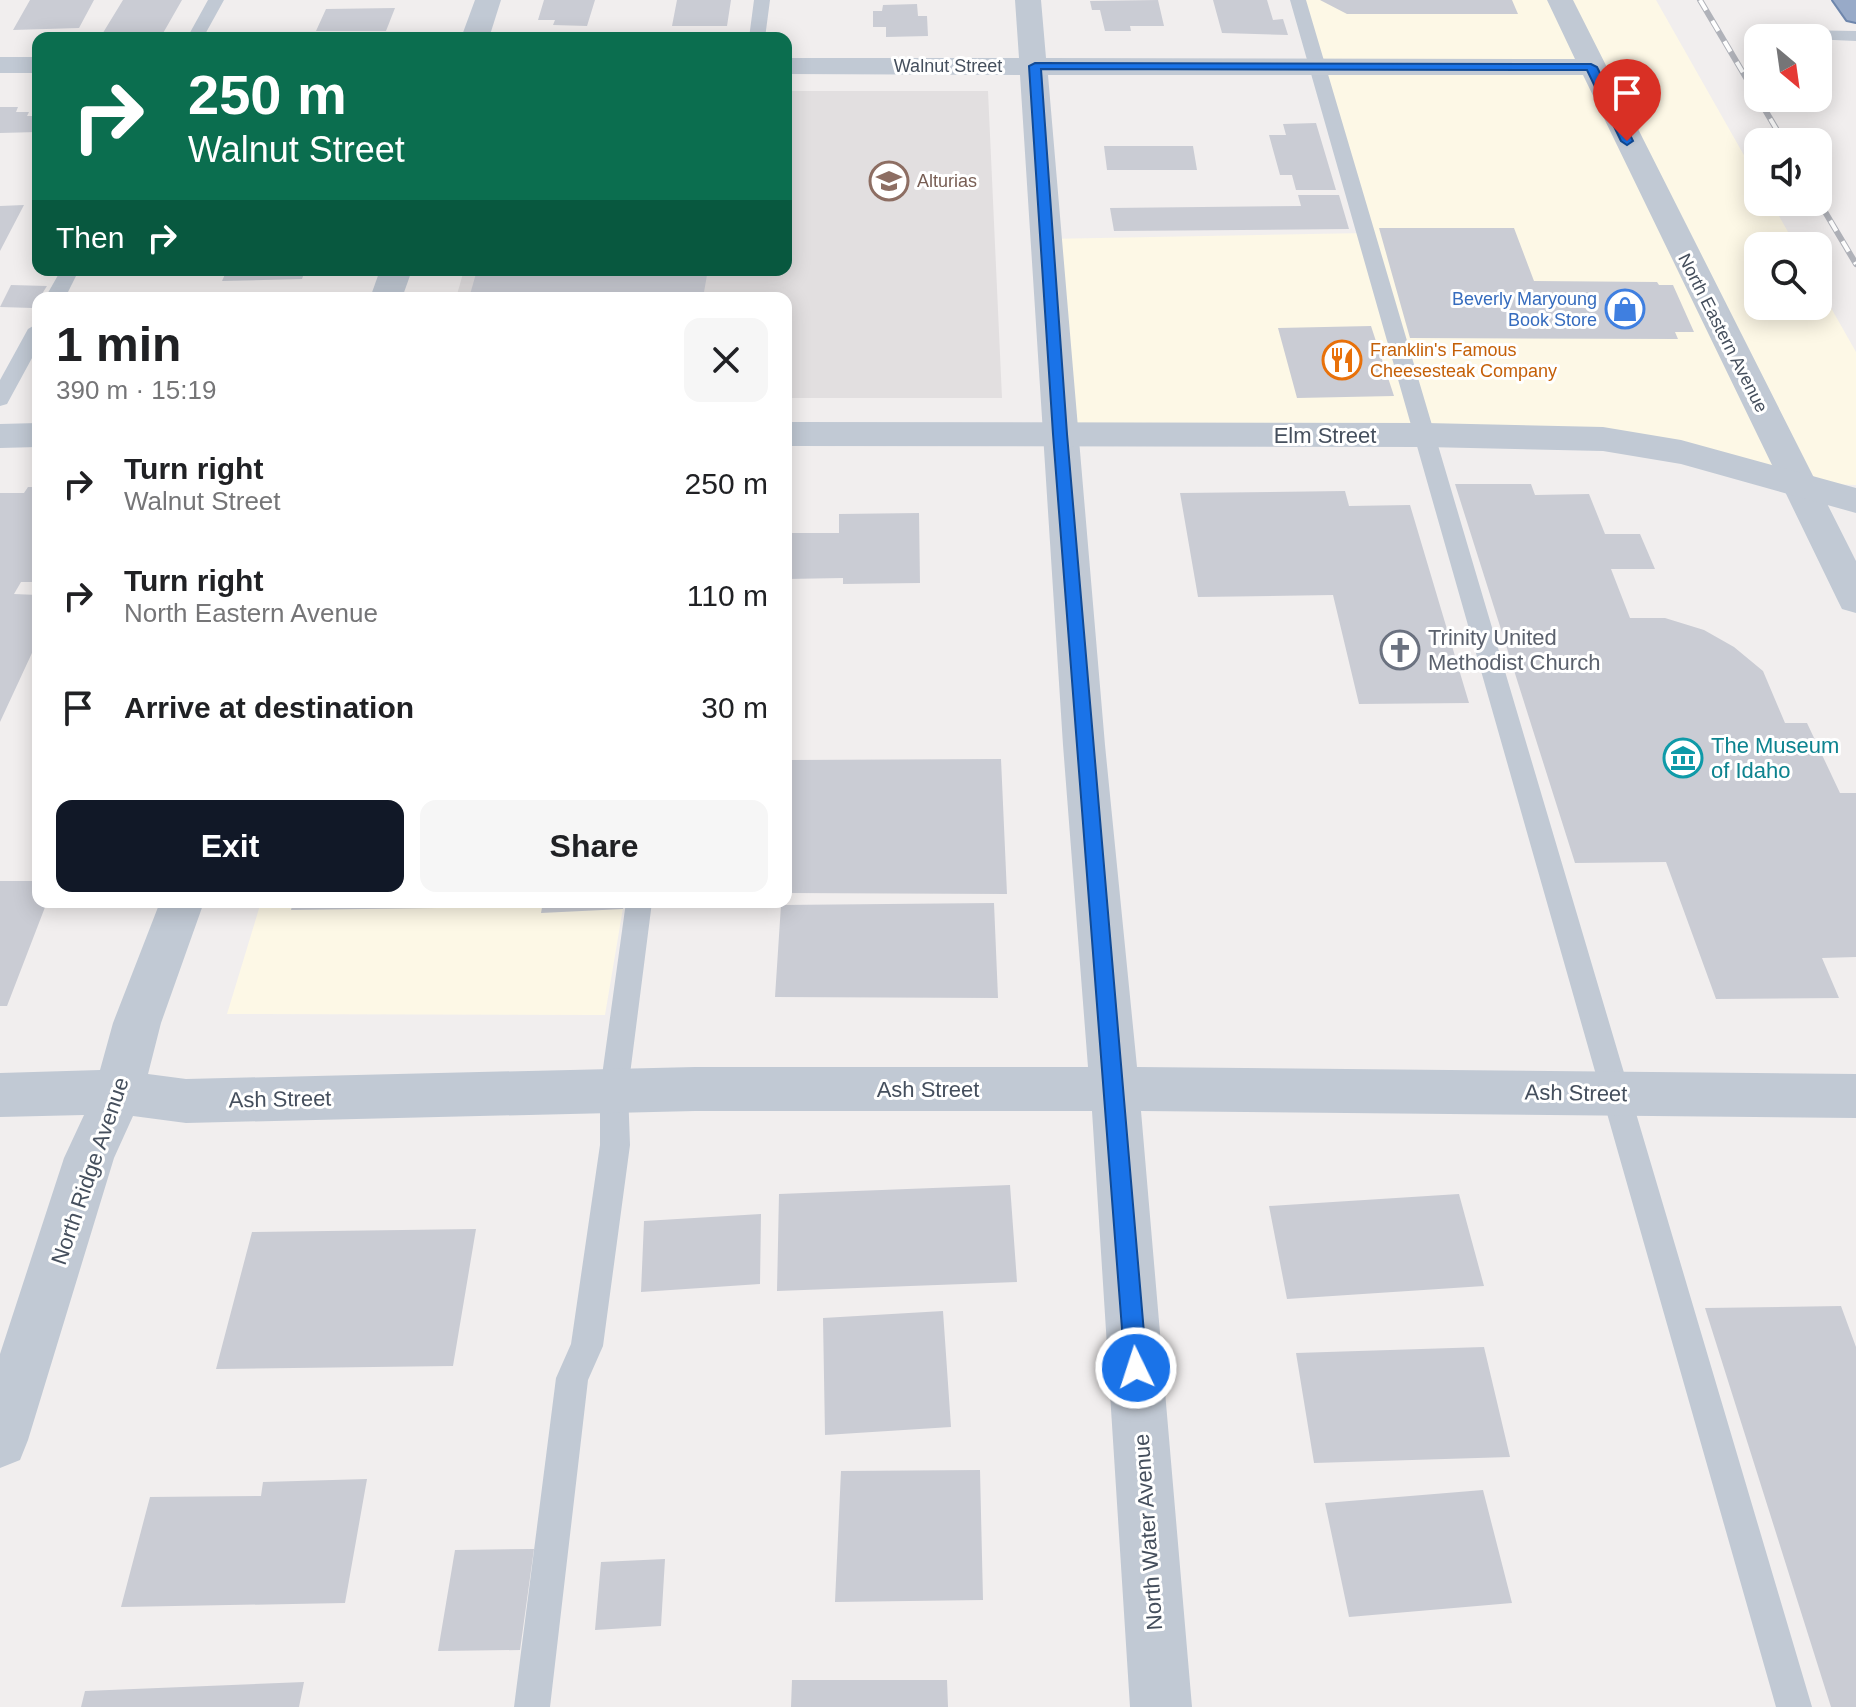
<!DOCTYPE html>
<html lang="en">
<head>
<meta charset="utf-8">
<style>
  :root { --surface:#fff; --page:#f6f6f6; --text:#202124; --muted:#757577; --accent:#111827 }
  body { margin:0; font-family:Helvetica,sans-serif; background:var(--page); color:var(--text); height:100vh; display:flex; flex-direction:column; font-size:30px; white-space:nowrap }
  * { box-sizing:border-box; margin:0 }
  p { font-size:26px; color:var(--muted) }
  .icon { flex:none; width:44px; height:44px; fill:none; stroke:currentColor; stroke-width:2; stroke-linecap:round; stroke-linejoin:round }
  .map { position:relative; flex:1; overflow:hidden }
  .drawer { position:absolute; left:32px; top:292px; width:760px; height:616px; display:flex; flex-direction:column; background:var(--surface); border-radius:16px; box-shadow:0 4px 20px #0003 }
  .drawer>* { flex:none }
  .banner { position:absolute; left:32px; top:32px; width:760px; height:244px; border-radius:16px; box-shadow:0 4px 20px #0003; background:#0b6e4f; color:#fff; overflow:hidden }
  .needle { width:52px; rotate:151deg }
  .buttons { position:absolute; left:1744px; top:24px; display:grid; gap:16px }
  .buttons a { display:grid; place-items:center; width:88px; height:88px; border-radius:16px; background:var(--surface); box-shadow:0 4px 20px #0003; font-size:40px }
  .pin { position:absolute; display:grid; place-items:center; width:68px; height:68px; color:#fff; margin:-82px -34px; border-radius:50% 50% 50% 0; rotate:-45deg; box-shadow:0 0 8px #0007 }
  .pin .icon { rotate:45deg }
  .me { position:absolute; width:88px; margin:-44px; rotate:356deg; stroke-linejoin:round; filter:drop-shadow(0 0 6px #0008) }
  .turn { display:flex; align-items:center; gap:28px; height:168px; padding:0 24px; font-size:36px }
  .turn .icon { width:104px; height:104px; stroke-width:2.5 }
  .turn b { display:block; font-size:56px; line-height:68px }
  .then { display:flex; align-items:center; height:76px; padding:0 24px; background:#0003; gap:16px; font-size:30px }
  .round { display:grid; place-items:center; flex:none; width:84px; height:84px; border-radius:16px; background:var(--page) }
  .headline { display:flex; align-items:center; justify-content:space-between; height:136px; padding:0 24px }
  h1 { font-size:48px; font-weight:700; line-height:60px }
  .primary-button { display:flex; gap:16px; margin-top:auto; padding:16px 24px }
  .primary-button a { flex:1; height:92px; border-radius:16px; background:var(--accent); color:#fff; font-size:32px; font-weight:700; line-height:92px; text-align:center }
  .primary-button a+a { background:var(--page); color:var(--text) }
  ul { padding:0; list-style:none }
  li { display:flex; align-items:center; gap:24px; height:112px; padding:0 24px }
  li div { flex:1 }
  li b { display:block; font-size:30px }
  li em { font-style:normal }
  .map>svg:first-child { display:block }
  .commercial { fill:#fdf8e6 }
  .education { fill:#e2dfe0 }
  .building { fill:#caccd4 }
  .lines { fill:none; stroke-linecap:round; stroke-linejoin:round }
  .trunk-casing { stroke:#6e86ac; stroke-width:4 }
  .service { fill:#c1c9d4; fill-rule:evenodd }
  .minor { fill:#c1c9d4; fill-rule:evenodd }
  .tertiary { fill:#c1c9d4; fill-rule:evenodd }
  .trunk { fill:#98aac8; fill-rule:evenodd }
  .rail-casing { stroke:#b0b2b9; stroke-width:6 }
  .rail { stroke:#fff; stroke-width:4; stroke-dasharray:12; stroke-linecap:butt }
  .route { fill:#1a73e8; stroke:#114b97; stroke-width:2 }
  .labels { text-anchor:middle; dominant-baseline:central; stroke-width:6; stroke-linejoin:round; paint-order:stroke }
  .far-street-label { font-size:18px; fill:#454f5d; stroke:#fff }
  .far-education-label { font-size:18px; fill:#785e54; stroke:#fff; text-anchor:start }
  .far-shop-label { font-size:18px; fill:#366cbe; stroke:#fff; text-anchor:end }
  .far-food-label { font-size:18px; fill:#c56008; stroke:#fff; text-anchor:start }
  .street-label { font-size:22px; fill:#454f5d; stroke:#fff }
  .worship-label { font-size:22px; fill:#5b616d; stroke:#fff; text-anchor:start }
  .culture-label { font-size:22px; fill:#0d838f; stroke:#fff; text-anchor:start }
</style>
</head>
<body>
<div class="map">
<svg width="1856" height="1707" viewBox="0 0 1856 1707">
  <rect width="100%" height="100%" fill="#f1eeee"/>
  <!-- commercial -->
  <path class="commercial" d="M1298,0H1656L1758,180V202H1771L1796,246H1758V306H1818V285L1856,352V485L1799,483L1681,452L1060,434L1046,239L1366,233Z
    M261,902H624L605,1015L227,1014Z"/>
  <!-- education -->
  <path class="education" d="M786,91H988L1002,398H786V298H456L464,270H786Z"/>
  <!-- building -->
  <path class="building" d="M30,0H94L79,28L13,30Z
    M123,0H182L162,35L101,36Z
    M544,0H595L587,26L553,25L555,20H538Z
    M677,0H731L727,26H672Z
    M1158,0L1164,26H1130L1131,31H1105L1100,10H1092L1090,1Z
    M1213,0H1267L1273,20L1283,19L1288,35L1222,33Z
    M1320,0H1512L1518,14H1347Z
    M917,4L918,16H927L928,36L886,37V27H873V11H882L883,5Z
    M395,8L386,31H316L326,9Z
    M0,107H18L16,112H29L27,116H38V132L0,133Z
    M1316,123L1336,190H1296L1292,175H1280L1269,135H1286L1283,124Z
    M1104,146H1193L1197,170H1107Z
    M1298,195H1339L1349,229L1114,231L1110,208L1301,206Z
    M24,205L0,251V206Z
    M1379,228H1514L1534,281L1657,282L1659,285H1673L1694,332H1675L1678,339L1410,338Z
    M227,270H305L302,279L222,281Z
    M477,270H587L586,275H707L703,298H469Z
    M11,285L47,286L33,308L0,307Z
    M1371,326L1394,396L1297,398L1278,328Z
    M1455,484H1531L1535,495L1589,494L1605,534H1640L1655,569H1611L1630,618H1665L1704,630L1734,647L1763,671L1785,723H1807L1840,793H1856V957L1822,958L1839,998L1716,999L1666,862L1575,863Z
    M28,487H38V582H21L14,594L38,595V640L0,722V493H24Z
    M1345,491L1349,506L1410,505L1469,703L1359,704L1333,595L1198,597L1180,493Z
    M919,513L920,583L843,584V578L786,579V533H839V514Z
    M1001,759L1007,894L786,893L790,760Z
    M0,881H38V902H47L7,1006H0Z
    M293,902H439L437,908L291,910Z
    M543,902H624L623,909L541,913Z
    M994,903L998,998L775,997L781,905Z
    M1010,1185L1017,1282L777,1291L779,1194Z
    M1459,1194L1484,1286L1287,1299L1269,1206Z
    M761,1214L760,1284L641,1292L644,1221Z
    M476,1229L453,1366L216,1369L252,1232Z
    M1841,1306L1856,1347V1707H1831L1705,1308Z
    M943,1311L951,1427L825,1435L823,1318Z
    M1484,1347L1510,1457L1314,1463L1296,1353Z
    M980,1470L983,1600L835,1602L841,1471Z
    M367,1479L345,1603L121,1607L150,1497L261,1496L263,1482Z
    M1483,1490L1512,1603L1349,1617L1325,1503Z
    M534,1549L520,1650L438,1651L455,1550Z
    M665,1559L661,1626L595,1630L601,1562Z
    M792,1680H947L948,1707H791Z
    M304,1682L299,1707H81L85,1691Z"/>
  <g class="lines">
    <defs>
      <path id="trunk" d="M1833,0H1856V22L1847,20Z"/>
    </defs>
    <!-- trunk casing -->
    <use href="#trunk" class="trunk-casing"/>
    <!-- service -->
    <path class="service" d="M208,0H224L203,38H187Z
      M754,0H770L765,38H749Z
      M1290,0H1306L1812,1707H1776Z
      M1795,30L1856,31V41L1789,38V32Z
      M61,270H79L65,298H45Z
      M38,323V347L7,404L0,406V380L28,329Z
      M626,902H652L628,1090L630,1145L603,1346L588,1380L550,1707H514L556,1378L571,1344L600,1145V1090Z"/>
    <!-- minor -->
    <path class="minor" d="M475,0H501L489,38H461Z
      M1015,0H1041L1046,58L1575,59L1547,0H1573L1856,561V613L1842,609L1837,599L1583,75H1048L1105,745L1137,1067L1856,1074V1118L1141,1111L1192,1707H1130L1092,1111H695L186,1123L133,1116L114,1158L28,1440L20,1460L0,1468V1354L64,1158L84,1115L0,1117V1073L100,1070L113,1023L160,902H204L161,1023L148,1074L186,1079L695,1067H1088L1063,745L1020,75L786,74V58H1019Z
      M0,57H38V73H0Z
      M380,270H412L402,298H370Z"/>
    <!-- tertiary -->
    <path class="tertiary" d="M786,422L1426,423L1603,427L1681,440L1856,488V513L1681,464L1603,451L1426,447L786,446Z
      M38,423V447L0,448V424Z"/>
    <!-- trunk -->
    <use href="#trunk" class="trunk"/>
    <defs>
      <path id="rail" d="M1700,0L1758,98
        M1758,98L1784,142
        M1818,200L1856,264"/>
    </defs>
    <!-- rail casing -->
    <use href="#rail" class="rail-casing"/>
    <!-- rail -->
    <use href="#rail" class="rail"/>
  </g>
  <!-- route -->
  <path class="route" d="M1035,63L1591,64L1597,67L1633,141L1627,145L1621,141L1587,70L1041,69L1067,434L1147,1368L1144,1376L1136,1379L1128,1376L1125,1368L1053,434L1029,66Z"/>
  <!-- icons -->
  <defs>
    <symbol id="school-ring" viewBox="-11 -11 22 22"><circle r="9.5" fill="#fff" stroke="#8d6e63" stroke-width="1.5"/><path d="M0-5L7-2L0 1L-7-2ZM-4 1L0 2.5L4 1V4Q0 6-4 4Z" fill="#8d6e63"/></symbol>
    <symbol id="shop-ring" viewBox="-11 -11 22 22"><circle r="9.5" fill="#fff" stroke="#3f7fe0" stroke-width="1.5"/><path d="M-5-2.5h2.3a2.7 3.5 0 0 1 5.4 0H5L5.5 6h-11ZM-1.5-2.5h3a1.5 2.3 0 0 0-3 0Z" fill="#3f7fe0"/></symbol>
    <symbol id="restaurant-ring" viewBox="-11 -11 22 22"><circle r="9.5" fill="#fff" stroke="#e8710a" stroke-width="1.5"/><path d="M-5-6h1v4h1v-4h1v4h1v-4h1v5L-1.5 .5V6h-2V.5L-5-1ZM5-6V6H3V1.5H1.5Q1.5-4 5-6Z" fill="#e8710a"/></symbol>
    <symbol id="church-ring" viewBox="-11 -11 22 22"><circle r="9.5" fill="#fff" stroke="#6b7280" stroke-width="1.5"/><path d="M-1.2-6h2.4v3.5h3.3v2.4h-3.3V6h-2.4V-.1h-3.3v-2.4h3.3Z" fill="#6b7280"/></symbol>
    <symbol id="museum-ring" viewBox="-11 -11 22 22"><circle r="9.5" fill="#fff" stroke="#0f9aa8" stroke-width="1.5"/><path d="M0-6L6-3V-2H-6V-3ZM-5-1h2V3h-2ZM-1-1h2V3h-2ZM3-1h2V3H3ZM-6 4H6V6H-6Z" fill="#0f9aa8"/></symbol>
  </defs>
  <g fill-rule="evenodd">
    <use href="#school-ring" x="867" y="159" width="44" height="44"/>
    <use href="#shop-ring" x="1603" y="287" width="44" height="44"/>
    <use href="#restaurant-ring" x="1320" y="338" width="44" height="44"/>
    <use href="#church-ring" x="1378" y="628" width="44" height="44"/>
    <use href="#museum-ring" x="1661" y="736" width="44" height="44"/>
  </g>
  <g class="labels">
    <!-- far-street labels -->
    <g class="far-street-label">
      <text x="948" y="66">Walnut Street</text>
      <text transform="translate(1723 333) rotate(63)">North Eastern Avenue</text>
    </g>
    <!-- far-education labels -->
    <g class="far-education-label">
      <text x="917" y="181">Alturias</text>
    </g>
    <!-- far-shop labels -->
    <g class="far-shop-label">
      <text x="1597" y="299">Beverly Maryoung<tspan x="1597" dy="21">Book Store</tspan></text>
    </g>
    <!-- far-food labels -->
    <g class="far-food-label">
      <text x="1370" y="350">Franklin's Famous<tspan x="1370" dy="21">Cheesesteak Company</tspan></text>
    </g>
    <!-- street labels -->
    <g class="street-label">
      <text x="1325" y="435">Elm Street</text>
      <text x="928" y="1089">Ash Street</text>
      <text transform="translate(1576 1093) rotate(1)">Ash Street</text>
      <text transform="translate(280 1099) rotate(-1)">Ash Street</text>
      <text transform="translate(90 1171) rotate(-71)">North Ridge Avenue</text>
      <text transform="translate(1148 1532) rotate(-94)">North Water Avenue</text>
    </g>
    <!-- worship labels -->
    <g class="worship-label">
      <text x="1428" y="637">Trinity United<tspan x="1428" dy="25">Methodist Church</tspan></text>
    </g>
    <!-- culture labels -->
    <g class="culture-label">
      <text x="1711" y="745">The Museum<tspan x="1711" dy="25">of Idaho</tspan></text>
    </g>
  </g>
</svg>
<div class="buttons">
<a><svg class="needle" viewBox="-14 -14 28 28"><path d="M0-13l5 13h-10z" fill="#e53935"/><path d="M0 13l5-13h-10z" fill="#757577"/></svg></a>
<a><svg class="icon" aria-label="sound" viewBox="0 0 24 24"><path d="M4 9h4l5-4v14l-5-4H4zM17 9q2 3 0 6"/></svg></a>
<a><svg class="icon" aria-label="search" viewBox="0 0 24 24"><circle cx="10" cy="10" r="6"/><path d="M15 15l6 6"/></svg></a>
</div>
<div class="pin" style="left:1627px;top:141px;background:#d93025"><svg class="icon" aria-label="arrive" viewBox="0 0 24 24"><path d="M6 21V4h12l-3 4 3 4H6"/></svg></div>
<svg class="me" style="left:1136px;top:1368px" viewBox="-20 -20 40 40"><circle r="17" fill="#1a73e8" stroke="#fff" stroke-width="3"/><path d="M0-11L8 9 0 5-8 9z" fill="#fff"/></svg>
<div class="banner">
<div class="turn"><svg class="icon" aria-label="right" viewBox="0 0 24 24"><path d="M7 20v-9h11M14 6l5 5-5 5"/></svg><div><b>250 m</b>Walnut Street</div></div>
<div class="then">Then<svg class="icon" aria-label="right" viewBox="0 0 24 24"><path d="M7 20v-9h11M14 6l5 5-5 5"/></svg></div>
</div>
<section class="drawer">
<div class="headline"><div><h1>1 min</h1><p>390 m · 15:19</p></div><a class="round"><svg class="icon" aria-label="close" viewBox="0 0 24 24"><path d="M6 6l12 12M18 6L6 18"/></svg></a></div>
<ul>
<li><svg class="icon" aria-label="right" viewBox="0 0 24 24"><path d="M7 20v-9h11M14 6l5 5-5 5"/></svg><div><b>Turn right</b><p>Walnut Street</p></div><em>250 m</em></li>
<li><svg class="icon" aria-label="right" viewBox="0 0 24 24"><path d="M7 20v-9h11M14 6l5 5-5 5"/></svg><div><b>Turn right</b><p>North Eastern Avenue</p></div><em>110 m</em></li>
<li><svg class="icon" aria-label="arrive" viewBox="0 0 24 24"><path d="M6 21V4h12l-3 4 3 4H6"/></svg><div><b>Arrive at destination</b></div><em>30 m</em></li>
</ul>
<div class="primary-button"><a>Exit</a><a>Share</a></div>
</section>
</div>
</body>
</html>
